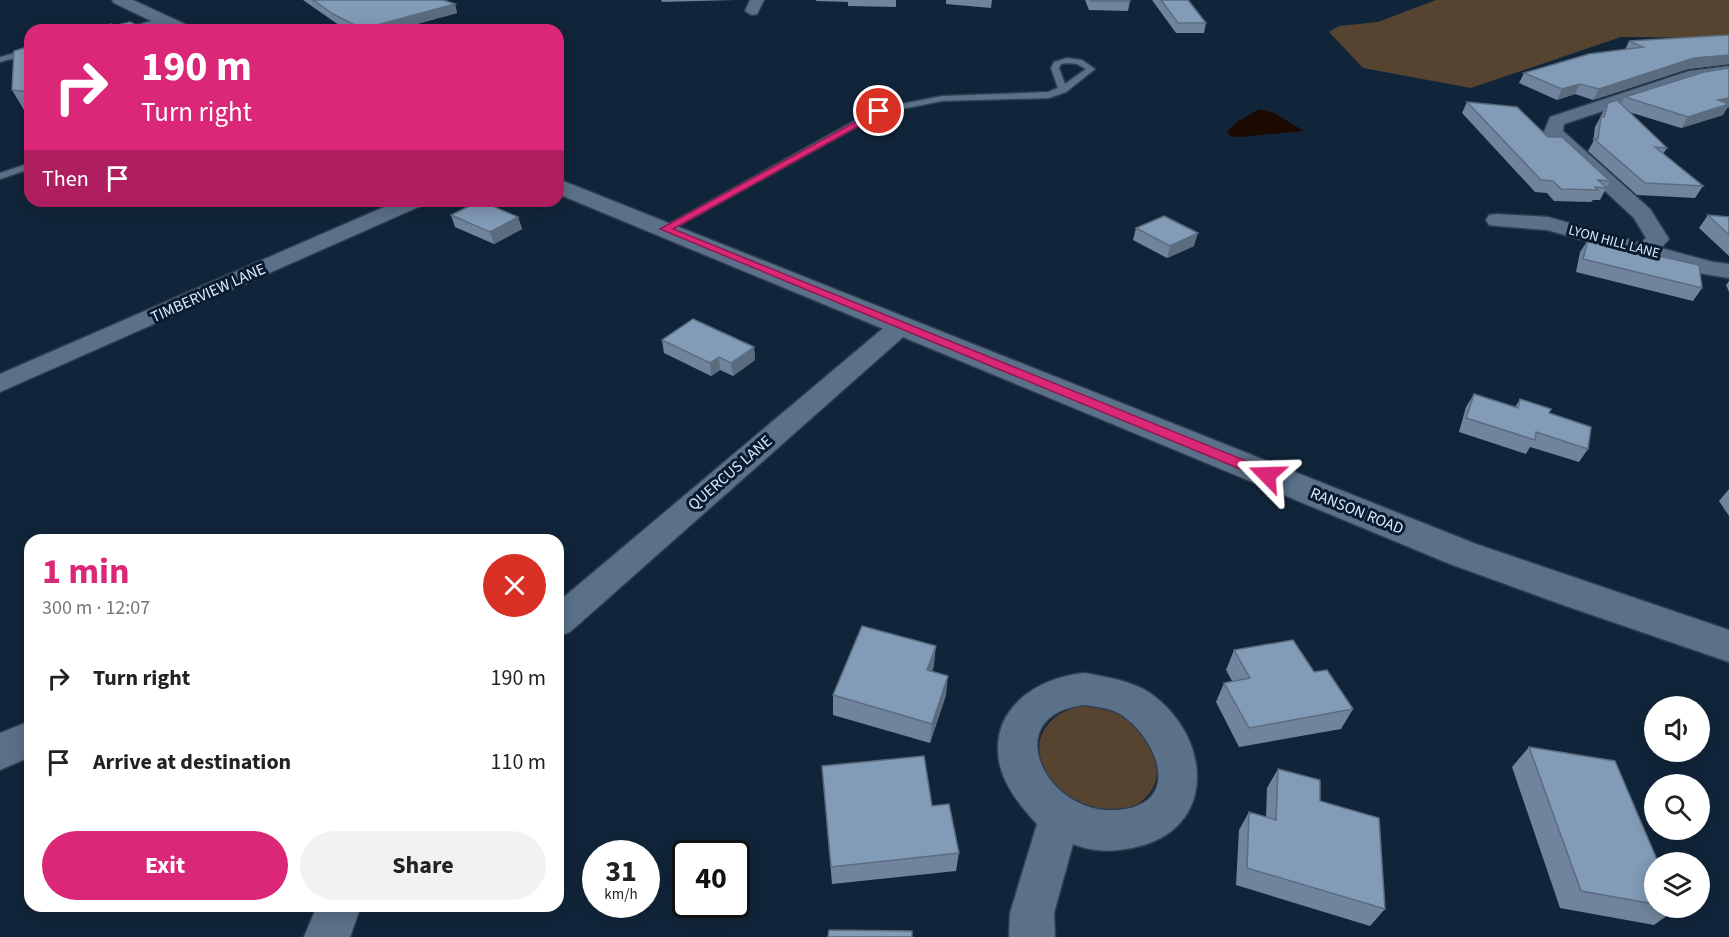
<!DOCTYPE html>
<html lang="en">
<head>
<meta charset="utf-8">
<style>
  :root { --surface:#fff; --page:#f2f2f2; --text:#222; --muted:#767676; --accent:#db2777 }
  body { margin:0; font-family:"Source Sans 3",sans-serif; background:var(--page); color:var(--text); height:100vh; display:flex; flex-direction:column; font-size:22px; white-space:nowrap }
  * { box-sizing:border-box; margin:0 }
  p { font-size:20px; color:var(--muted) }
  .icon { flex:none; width:33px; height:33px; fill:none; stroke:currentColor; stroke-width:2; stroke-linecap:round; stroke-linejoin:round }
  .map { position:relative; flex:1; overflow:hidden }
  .details { position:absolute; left:24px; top:534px; width:540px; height:378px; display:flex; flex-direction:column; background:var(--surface); border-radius:18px; box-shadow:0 3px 15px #0003 }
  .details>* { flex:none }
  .banner { position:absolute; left:24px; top:24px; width:540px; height:183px; border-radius:18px; box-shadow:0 3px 15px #0003; background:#db2777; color:#fff; overflow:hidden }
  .buttons { position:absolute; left:1644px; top:696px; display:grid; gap:12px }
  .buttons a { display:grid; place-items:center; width:66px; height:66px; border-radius:50%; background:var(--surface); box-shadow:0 3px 15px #0003; font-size:30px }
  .speed { position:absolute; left:582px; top:840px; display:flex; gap:12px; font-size:30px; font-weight:700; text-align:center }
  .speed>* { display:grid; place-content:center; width:78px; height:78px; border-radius:50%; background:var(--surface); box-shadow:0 3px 15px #0003; line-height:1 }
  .speed small { font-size:15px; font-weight:400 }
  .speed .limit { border:3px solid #111; border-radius:9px; background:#fff; color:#111 }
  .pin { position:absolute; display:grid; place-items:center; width:51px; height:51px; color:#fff; margin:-26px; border:3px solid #fff; border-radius:50%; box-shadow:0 2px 6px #0007 }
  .me { position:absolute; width:66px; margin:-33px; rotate:292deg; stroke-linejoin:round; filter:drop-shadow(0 0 4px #0008) }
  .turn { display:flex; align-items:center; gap:21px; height:126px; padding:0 18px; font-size:27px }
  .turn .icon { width:78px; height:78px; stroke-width:2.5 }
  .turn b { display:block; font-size:42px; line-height:51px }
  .then { display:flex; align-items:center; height:57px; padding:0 18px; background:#0003; gap:12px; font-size:22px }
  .round { display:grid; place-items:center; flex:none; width:63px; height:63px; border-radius:32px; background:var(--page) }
  .head { display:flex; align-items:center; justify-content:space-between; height:102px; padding:0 18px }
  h1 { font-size:36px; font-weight:700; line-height:45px; color:var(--accent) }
  .action { display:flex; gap:12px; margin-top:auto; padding:12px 18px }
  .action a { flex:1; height:69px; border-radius:36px; background:var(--accent); color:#fff; font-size:24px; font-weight:700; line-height:69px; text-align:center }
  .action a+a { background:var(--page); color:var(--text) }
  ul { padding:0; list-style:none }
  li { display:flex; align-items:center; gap:18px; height:84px; padding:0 18px }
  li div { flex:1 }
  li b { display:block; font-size:22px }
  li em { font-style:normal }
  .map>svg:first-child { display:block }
  .green { fill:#574430 }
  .water { fill:#1c0900 }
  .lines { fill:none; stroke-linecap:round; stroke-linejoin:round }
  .lane-casing { stroke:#313e50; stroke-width:3 }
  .street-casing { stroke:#313e50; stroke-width:3 }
  .secondary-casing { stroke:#313e50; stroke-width:3 }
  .lane { fill:#5b718a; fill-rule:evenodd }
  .street { fill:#5b718a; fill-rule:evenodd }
  .secondary { fill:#5b718a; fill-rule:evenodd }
  .wall { fill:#70859d }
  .shaded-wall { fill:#5b6c7f }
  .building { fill:#829bb6; stroke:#5b6c7f; stroke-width:1.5 }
  .route { fill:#db2777; stroke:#8e194d; stroke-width:1.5 }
  .labels { text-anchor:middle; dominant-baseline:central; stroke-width:6; stroke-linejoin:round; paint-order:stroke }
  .far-street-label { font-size:14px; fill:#ddeaf8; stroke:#081b30 }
  .street-label { font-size:16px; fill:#ddeaf8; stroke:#081b30 }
</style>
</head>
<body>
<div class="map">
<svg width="1729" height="937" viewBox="0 0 1729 937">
  <rect width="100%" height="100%" fill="#11253a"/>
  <!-- green -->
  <path class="green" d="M1436,0H1729V38L1621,37L1471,88L1363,68L1329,32L1339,26L1378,22Z
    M1079,706C1098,706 1116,708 1132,720C1158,739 1170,786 1137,804C1071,841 989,732 1079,706Z"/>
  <!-- water -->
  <path class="water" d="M1260,109L1274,113L1304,131L1239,137L1230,136L1227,132L1237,122Z"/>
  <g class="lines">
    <defs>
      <path id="lane" d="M162,18L165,22L132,30H119Z
        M30,49V54L0,62V57Z
        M1067,58L1082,60L1095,69L1066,92L1049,98L942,101L882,113L669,231H661L660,229L876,109L942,96L1048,92L1058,88L1051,68L1054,62ZM1067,63L1077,64L1086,69L1065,84L1059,68L1061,64Z
        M30,163V169L0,179V173Z"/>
      <path id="street" d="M750,0H764L757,14L752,15L745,11Z
        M1729,66V76L1697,80L1564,124L1563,131L1650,209L1669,239L1661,248L1713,262L1729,264V278L1704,274L1547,230L1497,226L1489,225L1486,220L1489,215L1497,214L1548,217L1641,243L1646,238L1634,218L1546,136L1544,132L1550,117L1689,71Z
        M398,201H427L423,205L0,392V374Z
        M902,317L911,320L915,325L911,330L570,632L558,636V602L893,320Z
        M1085,673C1107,677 1132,681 1150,693C1213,737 1218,832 1132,848C1111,852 1093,852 1073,844L1054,913L1055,937H1009L1010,913L1037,824C1021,807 1003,785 999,761C990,707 1039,677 1085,673ZM1085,705C1097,707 1110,708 1120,714C1155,736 1183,799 1125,809C1048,823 994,714 1085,705Z
        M30,721V757L0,770V733Z
        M317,906H361L350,937H304Z"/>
      <path id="secondary" d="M112,0H133L189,26L191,30H170L114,3Z
        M558,179L1476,544L1729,630V662L1566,606L1450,564L558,194Z"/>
    </defs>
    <!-- lane casing -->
    <use href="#lane" class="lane-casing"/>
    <!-- street casing -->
    <use href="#street" class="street-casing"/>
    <!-- secondary casing -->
    <use href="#secondary" class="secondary-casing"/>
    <!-- lane -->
    <use href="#lane" class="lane"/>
    <!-- street -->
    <use href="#street" class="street"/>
    <!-- secondary -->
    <use href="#secondary" class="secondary"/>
  </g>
  <!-- wall -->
  <path class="wall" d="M303,0H443L455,4L457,13L395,30H350L336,23Z
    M661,0H735L662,2Z
    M816,0H896V7L848,6V2L816,1Z
    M946,0H992L991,8L946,4Z
    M1085,0H1129L1130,1L1128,11L1089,10Z
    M1152,0H1188L1206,23L1204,33H1176Z
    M1729,35V64L1688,69L1593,100L1575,94L1557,100L1519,83L1524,73L1625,50L1629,41Z
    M30,46V111L24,110L12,90Z
    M1729,68V107L1727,108L1723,115L1681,128L1629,112L1667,148L1663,154L1703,186L1695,198L1637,195L1588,151L1593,142L1595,127L1608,103L1621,104L1625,97Z
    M1467,102L1548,137L1610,181L1600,200H1593L1591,202L1554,201L1547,193L1535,192L1462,113Z
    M451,215L518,217L522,229L494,244L455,227Z
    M1708,215L1729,217V256L1699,228Z
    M1136,228L1194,246L1167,258L1133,240Z
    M1588,240L1702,288L1693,301L1576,272L1580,252Z
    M1729,281V292L1726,285Z
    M662,340L754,347L755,360L733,376L720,370L711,376L664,353Z
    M1474,394L1515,407L1520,399L1549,413L1588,449L1579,462L1530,447L1526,454L1459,432L1466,407Z
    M1729,489V516L1719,501Z
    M1234,650L1314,672L1353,709L1341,729L1239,747L1216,702L1224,683L1232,681L1226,670Z
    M934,666L932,671L946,695L930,743L833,715V695Z
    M1529,747L1654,862V908H1678L1654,925L1560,908L1512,767Z
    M822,766L932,806L959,853L956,871L832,884Z
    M1278,769L1320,801L1385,909L1370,926L1236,885L1239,830L1249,812L1266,817L1267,788Z"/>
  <!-- shaded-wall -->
  <path class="shaded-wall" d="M455,4L457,13L395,30H363L362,29Z
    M1729,55V64L1688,69L1593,100L1599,89L1694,58Z
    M1580,84L1575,94L1557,100L1562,89Z
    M1729,98V107L1727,108L1723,115L1681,128L1688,117L1718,100Z
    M518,217L522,229L494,244L490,232Z
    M1198,233L1194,246L1167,258L1170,246Z
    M754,347L755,360L733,376L731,363Z
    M719,357L720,370L711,376L710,363Z
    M936,646L934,666L926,690L927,670Z
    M948,676L946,695L930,743L932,724Z"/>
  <!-- building -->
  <path class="building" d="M313,0H443L455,4L362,29L333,14Z
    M1090,0H1129L1130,1H1090Z
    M1161,0H1188L1206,23H1178Z
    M130,22L146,30H89L111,24L114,26Z
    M1729,35V55L1694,58L1599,89L1580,84L1562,89L1524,73L1589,54L1643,47L1629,41Z
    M30,46V92L12,90L14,51Z
    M1729,68V98L1718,100L1729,104L1688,117L1625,97L1704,72Z
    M1617,100L1667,148L1655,147L1703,186L1645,183L1594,139H1598L1601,116L1604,117L1608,103Z
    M1467,102L1517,107L1548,137H1562L1610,181L1598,180L1607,188L1595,187L1598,190L1561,189L1553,181L1541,180Z
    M480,201L518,217L490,232L451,215Z
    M1708,215L1729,217V235Z
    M1164,216L1198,233L1170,246L1136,228Z
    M1588,240L1699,265L1702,288L1583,259Z
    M693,319L754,347L731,363L719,357L710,363L662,340Z
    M1474,394L1518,408L1520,399L1551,409L1549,413L1591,427L1588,449L1536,432L1535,440L1466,418Z
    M862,626L936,646L927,670L948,676L932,724L833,695Z
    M1293,640L1314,672L1327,670L1353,709L1249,728L1224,683L1250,678L1234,650Z
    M1529,747L1615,761L1658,862H1654V904L1581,891Z
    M924,756L932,806L949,804L959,853L831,867L822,766Z
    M1278,769L1320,780V801L1379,818L1385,909L1247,868L1249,812L1276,820Z
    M829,930L912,931V937H828Z"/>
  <!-- route -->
  <path class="route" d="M879,109L883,111L882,113L673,229L1271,471L1273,475L1271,478H1262L660,229Z"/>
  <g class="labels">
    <!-- far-street labels -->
    <g class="far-street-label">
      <text transform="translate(1614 242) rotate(15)">LYON HILL LANE</text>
    </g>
    <!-- street labels -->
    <g class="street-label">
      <text transform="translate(208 293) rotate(-24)">TIMBERVIEW LANE</text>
      <text transform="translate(730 473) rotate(-41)">QUERCUS LANE</text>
      <text transform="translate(1357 511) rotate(22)">RANSON ROAD</text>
    </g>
  </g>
</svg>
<div class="buttons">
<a><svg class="icon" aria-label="sound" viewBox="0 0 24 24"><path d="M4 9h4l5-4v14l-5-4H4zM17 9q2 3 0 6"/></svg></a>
<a><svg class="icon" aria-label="search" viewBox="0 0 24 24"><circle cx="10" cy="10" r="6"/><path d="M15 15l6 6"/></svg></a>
<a><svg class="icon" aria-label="layers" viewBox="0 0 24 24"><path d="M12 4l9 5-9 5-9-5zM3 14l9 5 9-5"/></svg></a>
</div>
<div class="speed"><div>31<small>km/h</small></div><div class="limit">40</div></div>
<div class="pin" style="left:879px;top:111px;background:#d93025"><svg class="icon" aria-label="arrive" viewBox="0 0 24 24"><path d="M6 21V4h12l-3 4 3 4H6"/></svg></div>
<svg class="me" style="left:1267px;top:475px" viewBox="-20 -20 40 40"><path d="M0-17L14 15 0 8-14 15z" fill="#db2777" stroke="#fff" stroke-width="4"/></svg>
<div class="banner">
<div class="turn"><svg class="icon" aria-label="right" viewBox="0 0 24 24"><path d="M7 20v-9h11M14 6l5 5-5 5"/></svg><div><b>190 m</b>Turn right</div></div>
<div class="then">Then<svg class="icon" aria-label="arrive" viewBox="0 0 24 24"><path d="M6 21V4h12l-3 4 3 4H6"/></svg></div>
</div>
<section class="details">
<div class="head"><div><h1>1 min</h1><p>300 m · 12:07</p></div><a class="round" style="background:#d93025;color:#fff"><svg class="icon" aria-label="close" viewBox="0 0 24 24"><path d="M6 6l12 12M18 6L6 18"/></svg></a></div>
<ul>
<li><svg class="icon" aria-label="right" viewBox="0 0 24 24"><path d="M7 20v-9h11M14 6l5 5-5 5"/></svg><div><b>Turn right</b></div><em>190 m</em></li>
<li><svg class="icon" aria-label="arrive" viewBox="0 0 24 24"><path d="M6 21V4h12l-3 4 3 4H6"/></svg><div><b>Arrive at destination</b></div><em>110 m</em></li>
</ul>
<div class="action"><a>Exit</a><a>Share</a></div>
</section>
</div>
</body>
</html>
